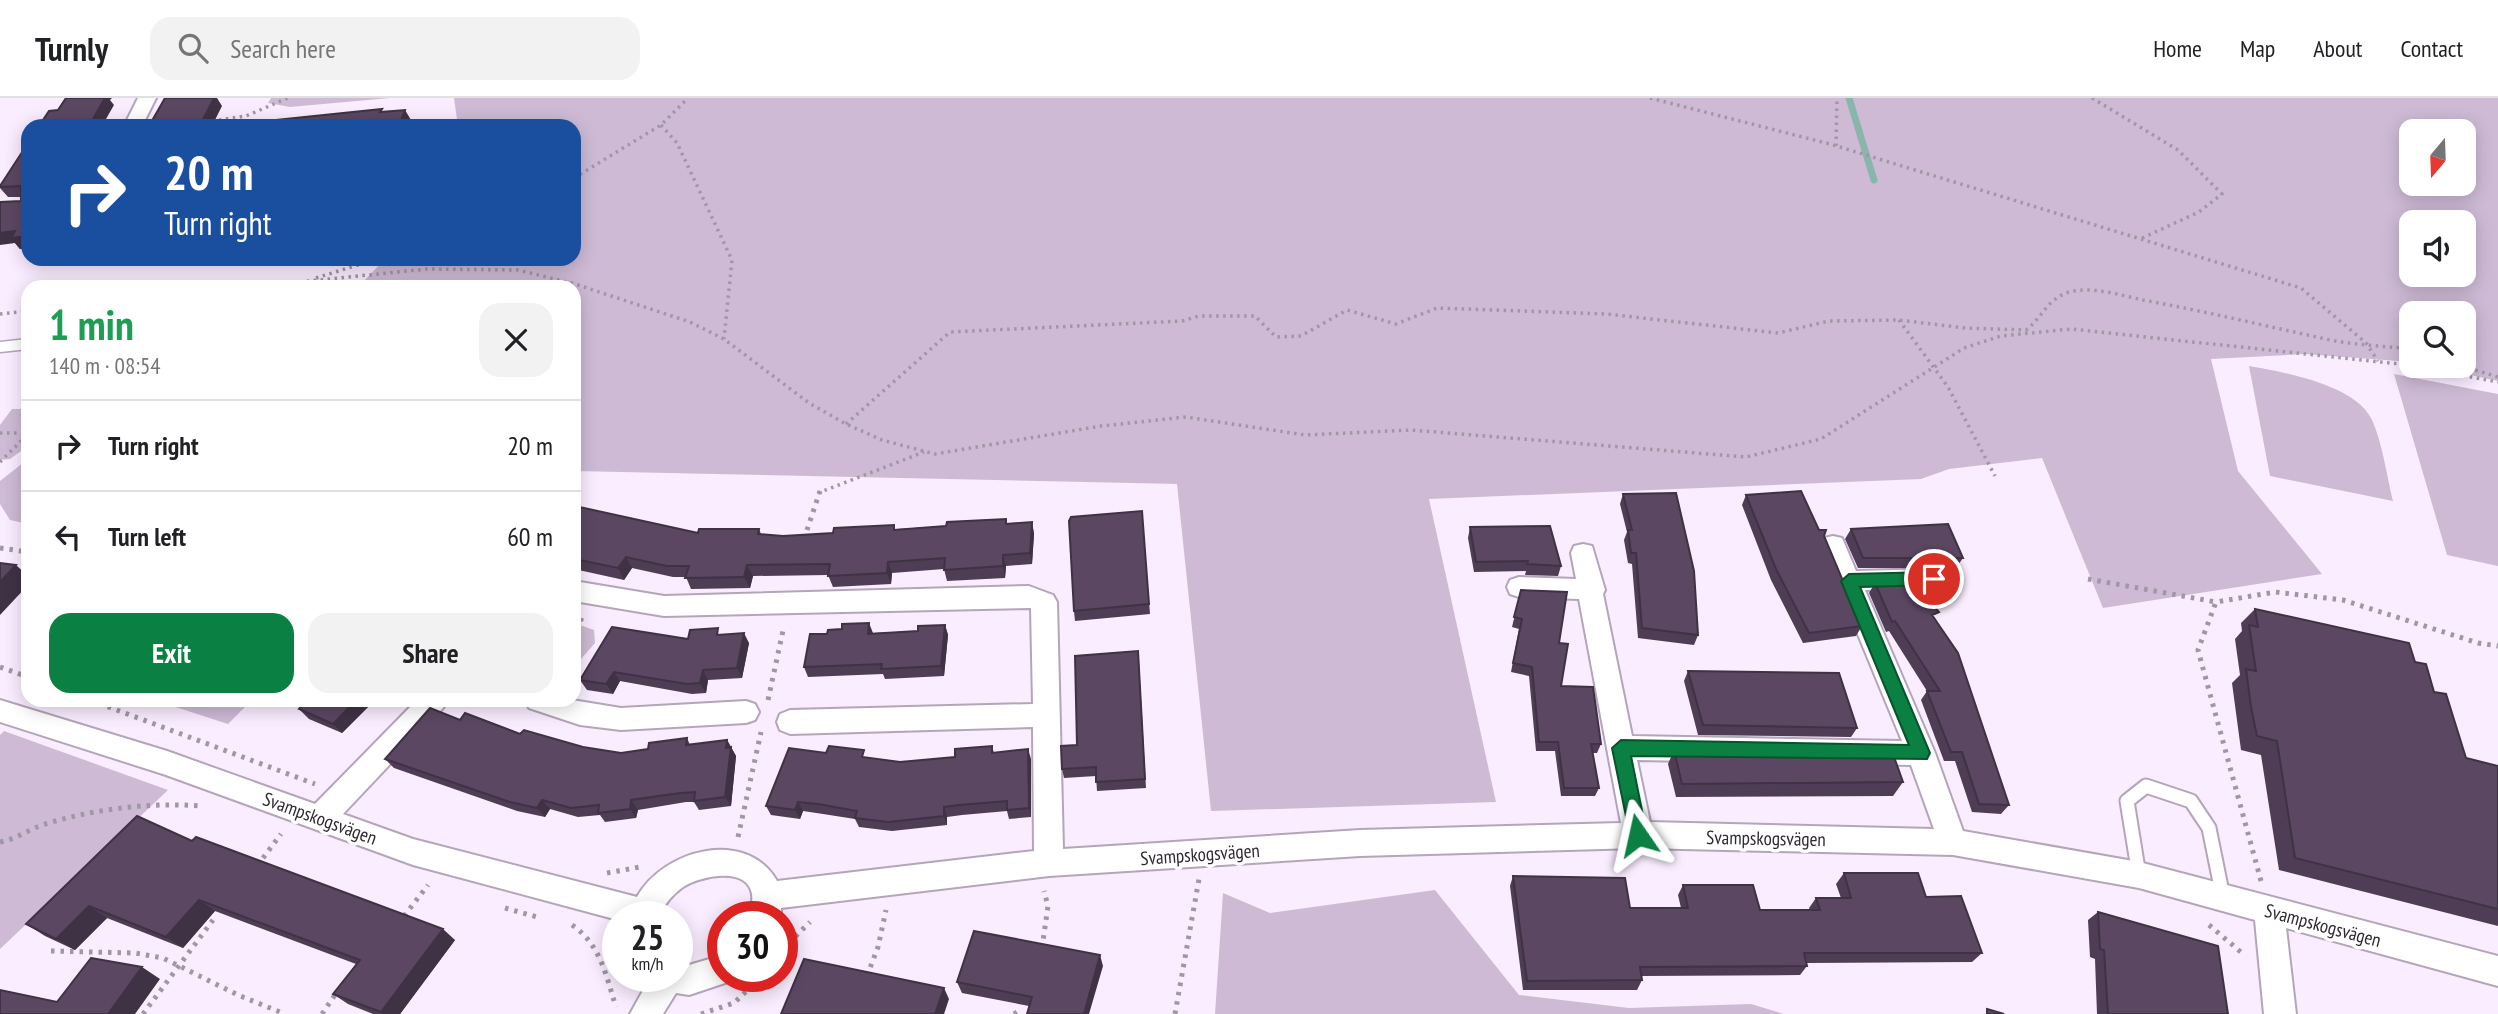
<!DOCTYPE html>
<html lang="en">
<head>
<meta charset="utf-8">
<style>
  :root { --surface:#fff; --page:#f2f2f2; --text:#202124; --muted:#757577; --line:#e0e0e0; --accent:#0b8043 }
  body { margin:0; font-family:"PT Sans Narrow",sans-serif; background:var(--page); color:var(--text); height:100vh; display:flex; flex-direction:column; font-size:26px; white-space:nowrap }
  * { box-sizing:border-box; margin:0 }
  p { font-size:23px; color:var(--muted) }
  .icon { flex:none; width:38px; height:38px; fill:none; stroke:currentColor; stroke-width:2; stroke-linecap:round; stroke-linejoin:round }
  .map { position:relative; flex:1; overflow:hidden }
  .drawer { position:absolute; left:21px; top:182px; width:560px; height:427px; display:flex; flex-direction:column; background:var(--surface); border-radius:21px; box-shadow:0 4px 18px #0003 }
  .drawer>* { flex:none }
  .guide { position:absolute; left:21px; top:21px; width:560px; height:147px; border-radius:21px; box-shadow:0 4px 18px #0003; background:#1a4fa0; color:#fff; overflow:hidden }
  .needle { width:46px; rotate:199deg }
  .buttons { position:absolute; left:2399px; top:21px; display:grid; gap:14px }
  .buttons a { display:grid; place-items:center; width:77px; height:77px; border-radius:14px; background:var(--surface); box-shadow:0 4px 18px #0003; font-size:35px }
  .speed { position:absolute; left:602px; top:803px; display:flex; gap:14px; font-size:35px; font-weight:700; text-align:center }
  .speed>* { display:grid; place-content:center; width:91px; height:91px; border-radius:50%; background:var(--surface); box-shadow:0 4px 18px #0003; line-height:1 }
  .speed small { font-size:18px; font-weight:400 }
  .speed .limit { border:10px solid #d22; background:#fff; color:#111 }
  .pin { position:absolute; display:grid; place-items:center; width:60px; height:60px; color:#fff; margin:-30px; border:4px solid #fff; border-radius:50%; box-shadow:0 2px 7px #0007 }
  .me { position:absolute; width:77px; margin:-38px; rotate:349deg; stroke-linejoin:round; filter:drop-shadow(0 0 5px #0008) }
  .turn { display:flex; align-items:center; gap:24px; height:147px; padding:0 28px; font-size:32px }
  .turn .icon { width:91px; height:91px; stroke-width:2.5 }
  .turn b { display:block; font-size:49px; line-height:60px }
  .round { display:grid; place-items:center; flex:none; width:74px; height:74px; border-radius:21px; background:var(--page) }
  .headline { display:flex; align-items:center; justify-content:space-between; height:119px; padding:0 28px }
  h1 { font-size:42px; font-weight:800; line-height:52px; color:#1e9e55 }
  .button { display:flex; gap:14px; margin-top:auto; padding:14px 28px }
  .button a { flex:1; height:80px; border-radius:21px; background:var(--accent); color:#fff; font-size:28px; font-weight:800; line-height:80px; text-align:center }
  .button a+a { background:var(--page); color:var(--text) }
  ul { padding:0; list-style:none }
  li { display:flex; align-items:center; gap:21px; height:91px; padding:0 28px; border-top:2px solid var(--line) }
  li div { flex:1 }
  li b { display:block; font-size:26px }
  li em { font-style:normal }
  header { display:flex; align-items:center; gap:42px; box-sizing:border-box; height:98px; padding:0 35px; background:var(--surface); border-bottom:2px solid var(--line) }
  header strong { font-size:33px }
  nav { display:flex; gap:38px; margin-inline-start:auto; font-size:24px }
  .search { width:490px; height:63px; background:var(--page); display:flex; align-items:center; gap:18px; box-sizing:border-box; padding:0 24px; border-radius:21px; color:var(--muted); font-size:26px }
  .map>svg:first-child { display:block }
  .green { fill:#cebad5; fill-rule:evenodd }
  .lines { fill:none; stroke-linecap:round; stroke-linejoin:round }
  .stream { stroke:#89b6aa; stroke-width:7 }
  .service-far1-casing { stroke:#b4a5ba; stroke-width:13 }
  .service-casing { stroke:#b4a5ba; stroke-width:17 }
  .minor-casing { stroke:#b4a5ba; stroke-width:4 }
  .path-far1 { stroke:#a097a4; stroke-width:3.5; stroke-dasharray:2.5 4.5; stroke-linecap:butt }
  .path { stroke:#a097a4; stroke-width:5; stroke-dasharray:3.5 6; stroke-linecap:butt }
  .service-far1 { stroke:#fff; stroke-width:10 }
  .service { stroke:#fff; stroke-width:13 }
  .minor { fill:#fff; fill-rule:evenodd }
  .wall { fill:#4e3d54 }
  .shaded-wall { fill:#403245 }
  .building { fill:#5b4762; stroke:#403245; stroke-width:2 }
  .route { fill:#0b8043; stroke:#07532c; stroke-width:2 }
  .labels { text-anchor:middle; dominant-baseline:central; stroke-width:7; stroke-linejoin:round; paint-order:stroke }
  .street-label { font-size:19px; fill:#2f2931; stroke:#fff }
</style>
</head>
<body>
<header>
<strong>Turnly</strong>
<div class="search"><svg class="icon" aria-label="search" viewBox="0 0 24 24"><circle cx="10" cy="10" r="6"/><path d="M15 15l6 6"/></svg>Search here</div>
<nav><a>Home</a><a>Map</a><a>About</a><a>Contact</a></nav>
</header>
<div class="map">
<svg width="2498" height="916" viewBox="0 0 2498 916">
  <rect width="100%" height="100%" fill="#faedff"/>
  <!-- green -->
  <path class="green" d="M271,0H390L290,9L268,5Z
    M454,0H2498V283L2429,268H2464V215H2412L2411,264L2305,256L2211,261L2238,373L2322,476L2103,510L2042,360L1949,371L1921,381L1429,401L1496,704L1211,713L1177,386L574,373V189H322L363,184L385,161H574V28H458ZM2464,33V86H2412V33ZM2464,124V177H2412V124Z
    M2249,268C2283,274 2353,286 2371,320C2382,342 2387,379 2393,403L2270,378Z
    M2394,276L2498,296V468L2447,457Z
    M12,311H28V348L10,361L0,362V327Z
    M28,361V426L10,422L0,406V383Z
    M574,525L594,532L595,545L574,569Z
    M154,602H252L228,626Z
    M4,633L168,692L0,851V637Z
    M1435,792L1519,897L1629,910L1751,906L1784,916H1215L1223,795L1270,815Z"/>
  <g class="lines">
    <!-- stream -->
    <path class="stream" d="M1849,0L1874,82"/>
    <defs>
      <path id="service-far1" d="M0,249L28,246"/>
      <path id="service" d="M2139,777L2127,703L2146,688L2191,703L2209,730L2223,799"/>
      <path id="minor" d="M138,0H156L142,28H124Z
        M1833,438L1842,440L1856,473L1934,471L1943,474L1946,481L1943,488L1934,491L1865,492L1935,655L1963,733L2139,764L2498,858V888L2286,830L2296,916H2264L2255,822L2139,790L1953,757L1638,750L1360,758L1049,778L781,810V819H751C751,812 753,803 752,796C747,768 700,778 683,789C672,797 664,807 658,819H618V822L413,767L166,677L0,624V602L167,653L315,706L417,602H447L443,610L343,716L413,741L637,799C663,752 746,729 777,783L1034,753L1033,629L790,636L780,632L777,624L780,616L790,612L1033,606L1031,510L664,518L574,503V483L664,498L1029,488L1053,497L1057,504L1063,751L1360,732L1621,725L1579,501L1519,499L1510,496L1507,489L1510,482L1519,479L1576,481L1571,455L1574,448L1583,446L1592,448L1605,492L1603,496L1632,638L1902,643L1821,447L1824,440ZM1637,662L1911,667L1934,731L1650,724Z
        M525,602H572L621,610L746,603L755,606L759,614L755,622L746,625L621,632L580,627L529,610Z
        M723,857V878H736L734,882L689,897L676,895L663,916H630L651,878H677V865L689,867Z"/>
    </defs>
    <!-- service-far1 casing -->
    <use href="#service-far1" class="service-far1-casing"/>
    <!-- service casing -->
    <use href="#service" class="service-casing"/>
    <!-- minor casing -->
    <use href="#minor" class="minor-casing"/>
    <!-- path-far1 -->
    <path class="path-far1" d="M1650,0L1830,46L2301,190L2366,245L2378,263
      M2092,0L2178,52L2222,96L2199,114L2140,141
      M212,23L246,18L288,0
      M661,27L677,45L732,162L724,241
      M1836,48L1837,0
      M574,80L661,27L688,0
      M316,180L377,161
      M251,189L427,171L518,172L575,186L690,224L724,241L809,305L846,326L882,342L935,356L1101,328L1186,319L1305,337L1411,332L1746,359L1821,341L1964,250L2001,238L2071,231L2400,266L2498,284
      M0,216L28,213
      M1899,222L1948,289L1995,378
      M2462,268L2498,279
      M846,326L950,234L1182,223L1199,218H1255L1276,239L1301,238L1347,212L1396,226L1437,210L1606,216L1778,235L1829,223L1899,222L1965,230L2026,232C2042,220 2047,201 2069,194C2092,188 2120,197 2143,202C2203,213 2262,227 2321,240C2351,247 2382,248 2412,251
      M0,335H27
      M0,364L28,336
      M818,395L924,354"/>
    <!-- path -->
    <path class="path" d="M804,441L820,393
      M0,450L28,454
      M2088,481L2216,504
      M574,541L582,519
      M0,569L28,579
      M90,602L315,686
      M768,602L784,528
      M738,739L761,634
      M0,744C17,741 29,731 45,726C95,711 149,704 201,708
      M263,760L281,736
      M607,775L640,769
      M2261,783L2198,552L2216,504L2275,494L2343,502L2478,545L2498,548
      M505,810L537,819
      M404,818L428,787
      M572,827C601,847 606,878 616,909
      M2209,827L2242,855
      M1042,850L1048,808L1044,793
      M782,852L810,824
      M51,853L135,855L163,860L238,897L285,916
      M867,878L878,849L886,812
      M143,916L213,822
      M322,916L337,894
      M701,916L734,905L762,878
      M1014,916L1017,914
      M1175,916L1199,781"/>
    <!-- service-far1 -->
    <use href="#service-far1" class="service-far1"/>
    <!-- service -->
    <use href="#service" class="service"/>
    <!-- minor -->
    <use href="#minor" class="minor"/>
  </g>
  <!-- wall -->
  <path class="wall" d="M28,45V150L20,151L15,145L21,99H8L0,90V88Z
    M1623,396L1698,537L1694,547L1638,540L1632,466L1628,465L1624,442L1627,434L1620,406Z
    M1746,397L1819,432L1824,438L1862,528L1856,538L1803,545L1771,482L1742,407Z
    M574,408L698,435L759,431L761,436L783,438L946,428L1006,421L1007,426L1032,424L1034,436L1032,466L1006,468L1005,480L947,483L944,471L892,475L891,486L833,489L828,477L753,478L750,490L691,491L686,479H673L632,470L624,482L574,471Z
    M1142,413L1150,516L1075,523L1074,513Z
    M1470,429L1561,468L1558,478L1525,477L1526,473L1474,474L1468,440Z
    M1851,431L1963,460L1956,470H1858L1845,441Z
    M1875,485L1935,520L2009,707L2001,716L1972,714L1955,663H1944L1921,602L1927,593L1889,533L1886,534L1869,495Z
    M1521,492L1559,545L1561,588L1601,646L1597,655H1593L1599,690L1595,698H1561L1555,653H1536L1529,578L1511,574L1519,531L1512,529Z
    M2255,511L2415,564L2434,594L2466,660L2498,668V828L2279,772L2261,657L2241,652L2232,585L2240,577L2235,541L2242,533L2241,525Z
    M945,527L948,537L944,578L885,581L883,576L808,579L804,569L873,535L918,533Z
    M721,537L749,545L742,580L708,582L706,595L692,596L620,583L613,596L587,592L580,582L688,541Z
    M1139,563L1146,690L1097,693L1096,678L1064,680L1062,671L1077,647Z
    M1688,573L1857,630L1851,639L1698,637L1684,583Z
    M375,602L342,635L309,621L299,611Z
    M460,622L583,649L621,655L648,651L687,640L690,647L727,642L736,658L731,708L699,712L694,704H686L638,712L636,720L605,724L600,717L578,719L550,711L545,719L517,713L394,670L385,661Z
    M992,648L994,655L1031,661V719L1009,721L1007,713L962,717L947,719V727L892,733L859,729L855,721L823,716L803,713L800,721L771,717L766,708L826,655L900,664L955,659Z
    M1674,652L1903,684L1893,698L1676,699L1668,666Z
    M192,743L455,842L400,916H373L348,906L333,896L356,866L215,813L183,850L107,820L75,852L45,838L26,826Z
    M1844,775L1926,799L1982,855L1972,864L1806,865L1807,868L1800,877L1641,878L1642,882L1637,892H1523L1510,788L1513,778L1630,810H1681L1678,797L1683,787L1760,812H1810L1809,810L1816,800H1841L1836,786Z
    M2098,814L2228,916H2097L2095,861L2090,859L2088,822Z
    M1103,868L1029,908L962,895L957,884Z"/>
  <!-- shaded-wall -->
  <path class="shaded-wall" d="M99,0H112L110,2L114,7L102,28H89Z
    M202,0H217L222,8L212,28L200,27Z
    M405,12L411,22L409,28H399Z
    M15,133L28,138V150L20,151L15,145L0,147V135Z
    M1032,424L1034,436L1032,466L1030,455Z
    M1003,457L1006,468L1005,480L1003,468Z
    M626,459L632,470L624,482L618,470Z
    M888,464L892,475L891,486L887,475Z
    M16,467L28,478V487L0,517V484Z
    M747,467L753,478L750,490L744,479Z
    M869,525L873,535L868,536Z
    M945,527L948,537L944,578L941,568Z
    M744,535L749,545L742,580L737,570Z
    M703,572L708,582L706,595L700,585Z
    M614,574L620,583L613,596L606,586Z
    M356,602H375L342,635L333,626Z
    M727,642L736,658L731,708L725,699Z
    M1028,651L1031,661V719L1029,710Z
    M542,702L550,711L545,719L537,710Z
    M631,702L638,712L636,720L630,711Z
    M798,704L803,713L800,721L795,712Z
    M944,709L947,719V727L944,718Z
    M199,802L215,813L183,850L166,839Z
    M89,808L107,820L75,852L56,841Z
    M443,831L455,842L400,916H383L381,914Z
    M1100,857L1103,868L1089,916H1084Z
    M142,869L160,881L135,916H108Z
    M944,890L949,901L944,916H935Z"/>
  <!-- building -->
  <path class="building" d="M66,0H105L89,28H39L49,13L58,12Z
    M165,0H214L200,27L239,23L238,26L382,11L380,14L405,12L399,28H149Z
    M28,45V138L11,140L15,133L0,135V104L21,103V88L0,89V88Z
    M1801,393L1819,432H1826L1824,438L1862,528L1809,535L1776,471L1746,397Z
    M1676,395L1694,473L1698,537L1642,530L1636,455H1631L1628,432H1632L1623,396Z
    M574,408L584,410L698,435L699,431H759L758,436L783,438L833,435L834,430L894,427V432L946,428L947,424L1006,421V426L1032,424L1030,455L1003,457V468L944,472L945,460L888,464L887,475L828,478L830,466L747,467L744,479L685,480L689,468H667L626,459L618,470L574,461Z
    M1142,413L1149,506L1074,513L1069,423L1071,419Z
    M1948,426L1963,460H1863L1851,431Z
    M1550,428L1561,468L1527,466L1528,463L1476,464L1470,429Z
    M0,465L16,467L0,484Z
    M1913,484L1939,514L1932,517L1958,555L2009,707L1979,706L1962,654H1951L1927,593H1940L1895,523L1892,524L1875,485Z
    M1521,492L1567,494L1559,545L1568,546L1561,588L1593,589L1601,646H1591L1599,690H1564L1558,644H1539L1532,569L1513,565L1522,521L1514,519Z
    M2255,511L2409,545L2415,564L2426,566L2434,594L2446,596L2466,660L2498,668V811L2295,760L2277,643L2257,638L2251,609L2246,571L2256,573L2249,527L2258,529Z
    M869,525L868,536L918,533V528L945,527L941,568L881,571L882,566L804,569L810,536H827L828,532L842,531V526Z
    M612,529L688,541L690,532L718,530L717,537L744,535L737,570L703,572L700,585L687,586L614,574L606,586L580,582Z
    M1138,553L1145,681L1096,684V669L1062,671L1061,648L1077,647L1075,558Z
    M1688,573L1839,575L1857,630L1703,627Z
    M307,602H356L333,626L299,611Z
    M430,610L460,622L465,615L520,636L524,632L583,649L621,655L648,651L649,645L687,640L686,647L727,642L726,650L731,649L725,699L694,703L695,694L680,695L631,702L630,711L598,715L599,707L571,710L542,702L537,710L510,704L385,661Z
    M829,648L864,652L862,659L900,664L955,659V651L992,648V655L1028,651L1029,710L1007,712V703L959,707L944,709V718L888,724L855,720L857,713L818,706L798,704L795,712L766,708L789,650L826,655Z
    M1674,652L1893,656L1903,684L1682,686Z
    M137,718L192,743L196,739L443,831L381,914L333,896L360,862L199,802L166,839L89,808L56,841L26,826Z
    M1844,775H1918L1926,799L1961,798L1982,855H1804L1807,868L1640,869L1642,882L1527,883L1513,778L1625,780L1630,810H1688L1683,787H1753L1760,812H1820L1816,800H1851Z
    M2098,814L2218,848L2228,916H2108L2104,852L2100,851Z
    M974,833L1100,857L1084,916H1027L1032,899L957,884Z
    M91,860L142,869L108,916H0V892L57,904Z
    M804,861L944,890L935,916H781Z
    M1987,911L2004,916H1987Z"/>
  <!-- route -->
  <path class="route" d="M1934,474L1942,481L1934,487L1860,489L1930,655L1927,661L1631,658L1647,737L1644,743L1638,745L1631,743L1612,650L1621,642L1909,647L1841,483L1849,476Z"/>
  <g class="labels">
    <!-- street labels -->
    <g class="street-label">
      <text transform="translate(320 720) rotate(20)">Svampskogsvägen</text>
      <text transform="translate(1766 740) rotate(1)">Svampskogsvägen</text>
      <text transform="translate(1200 756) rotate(-4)">Svampskogsvägen</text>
      <text transform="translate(2323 827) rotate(15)">Svampskogsvägen</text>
    </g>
  </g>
</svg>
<div class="buttons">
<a><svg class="needle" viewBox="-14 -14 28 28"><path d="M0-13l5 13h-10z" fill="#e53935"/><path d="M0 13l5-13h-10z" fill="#757577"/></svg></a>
<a><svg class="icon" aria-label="sound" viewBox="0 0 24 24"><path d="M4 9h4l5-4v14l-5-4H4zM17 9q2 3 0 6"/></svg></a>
<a><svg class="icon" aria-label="search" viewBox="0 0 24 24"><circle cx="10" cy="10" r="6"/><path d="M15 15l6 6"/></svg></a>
</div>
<div class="speed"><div>25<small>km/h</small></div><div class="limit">30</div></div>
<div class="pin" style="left:1934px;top:481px;background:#d93025"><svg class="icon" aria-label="arrive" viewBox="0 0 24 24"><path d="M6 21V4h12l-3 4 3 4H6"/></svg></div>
<svg class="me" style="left:1638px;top:737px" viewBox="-20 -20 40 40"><path d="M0-17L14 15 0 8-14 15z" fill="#0b8043" stroke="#fff" stroke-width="4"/></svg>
<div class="guide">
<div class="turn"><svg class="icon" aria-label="right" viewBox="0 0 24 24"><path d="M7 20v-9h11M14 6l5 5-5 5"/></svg><div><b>20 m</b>Turn right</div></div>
</div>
<section class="drawer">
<div class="headline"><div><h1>1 min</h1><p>140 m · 08:54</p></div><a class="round"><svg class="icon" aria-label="close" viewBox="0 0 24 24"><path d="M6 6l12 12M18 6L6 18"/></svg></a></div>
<ul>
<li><svg class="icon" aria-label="right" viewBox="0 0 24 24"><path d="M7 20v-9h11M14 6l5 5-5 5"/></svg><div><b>Turn right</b></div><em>20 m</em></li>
<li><svg class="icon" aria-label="left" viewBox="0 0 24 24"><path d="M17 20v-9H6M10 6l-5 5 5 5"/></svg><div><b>Turn left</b></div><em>60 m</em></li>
</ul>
<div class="button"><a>Exit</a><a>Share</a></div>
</section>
</div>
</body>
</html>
